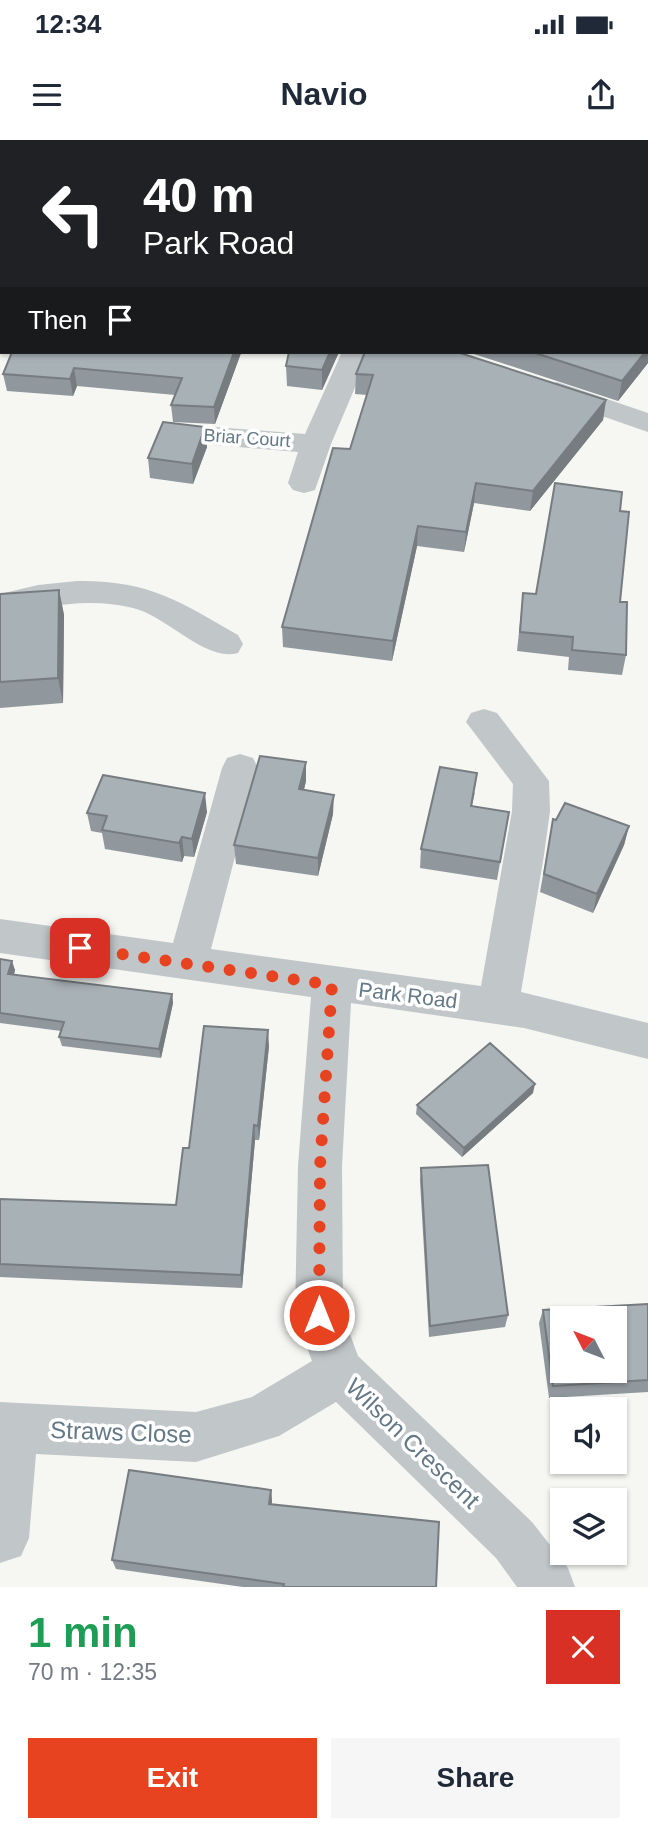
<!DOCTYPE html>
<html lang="en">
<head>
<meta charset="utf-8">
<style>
  :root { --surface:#fff; --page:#f6f6f7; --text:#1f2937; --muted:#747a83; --accent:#e84321 }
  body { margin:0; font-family:Arial,sans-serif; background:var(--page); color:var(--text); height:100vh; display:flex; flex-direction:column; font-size:26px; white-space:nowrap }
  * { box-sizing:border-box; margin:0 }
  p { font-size:23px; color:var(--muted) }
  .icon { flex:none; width:38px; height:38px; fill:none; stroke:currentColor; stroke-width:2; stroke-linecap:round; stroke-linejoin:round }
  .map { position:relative; height:1447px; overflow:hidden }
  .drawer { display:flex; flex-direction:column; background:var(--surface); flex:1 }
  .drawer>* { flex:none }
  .banner { position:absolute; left:0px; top:0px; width:649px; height:214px; box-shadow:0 2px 5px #0004; background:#202124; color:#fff; overflow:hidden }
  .needle { width:46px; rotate:312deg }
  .buttons { position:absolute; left:550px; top:1166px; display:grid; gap:14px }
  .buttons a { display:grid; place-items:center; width:77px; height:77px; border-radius:0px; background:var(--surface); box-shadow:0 2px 5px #0004; font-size:35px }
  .pin { position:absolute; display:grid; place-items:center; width:60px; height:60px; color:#fff; margin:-30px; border-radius:14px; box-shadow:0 4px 10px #0006 }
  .me { position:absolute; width:77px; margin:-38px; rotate:0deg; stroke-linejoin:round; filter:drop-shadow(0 0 5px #0008) }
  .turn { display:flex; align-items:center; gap:24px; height:147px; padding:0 28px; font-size:32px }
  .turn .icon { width:91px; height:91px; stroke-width:2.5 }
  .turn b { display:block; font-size:49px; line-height:60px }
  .then { display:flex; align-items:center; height:66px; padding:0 28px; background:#0003; gap:14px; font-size:26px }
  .round { display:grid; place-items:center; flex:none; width:74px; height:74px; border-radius:0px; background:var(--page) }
  .overview { display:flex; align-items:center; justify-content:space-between; height:119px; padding:0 28px }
  h1 { font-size:42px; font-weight:800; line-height:52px; color:#1e9e55 }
  .primary-button { display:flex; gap:14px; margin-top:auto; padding:14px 28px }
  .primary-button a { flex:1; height:80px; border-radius:0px; background:var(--accent); color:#fff; font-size:28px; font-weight:800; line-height:80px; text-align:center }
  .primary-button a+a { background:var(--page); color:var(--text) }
  .status { display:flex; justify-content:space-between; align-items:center; height:49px; padding:0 35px; background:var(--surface); direction:ltr }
  .status svg { height:19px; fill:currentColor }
  header { display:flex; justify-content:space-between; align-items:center; height:91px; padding:0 28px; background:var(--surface); font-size:32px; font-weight:800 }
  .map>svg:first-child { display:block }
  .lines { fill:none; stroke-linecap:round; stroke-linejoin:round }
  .minor { fill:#c1c6c9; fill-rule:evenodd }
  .wall { fill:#90989d }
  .shaded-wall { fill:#767c7f }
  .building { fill:#a8b1b6; stroke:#767c7f; stroke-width:2; fill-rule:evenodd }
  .route { stroke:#e84321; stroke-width:12; stroke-dasharray:0 21.6 }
  .labels { text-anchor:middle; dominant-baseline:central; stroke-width:7; stroke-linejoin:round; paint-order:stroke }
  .far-street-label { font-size:18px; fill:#647885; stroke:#fff }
  .street-label { font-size:21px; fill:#647885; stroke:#fff }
  .near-street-label { font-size:24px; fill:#647885; stroke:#fff }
</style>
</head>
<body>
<div class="status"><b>12:34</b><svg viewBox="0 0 49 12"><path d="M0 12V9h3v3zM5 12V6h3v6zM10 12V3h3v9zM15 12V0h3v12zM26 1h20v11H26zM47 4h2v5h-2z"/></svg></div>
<header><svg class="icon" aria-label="menu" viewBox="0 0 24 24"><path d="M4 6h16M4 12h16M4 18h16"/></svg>Navio<svg class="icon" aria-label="share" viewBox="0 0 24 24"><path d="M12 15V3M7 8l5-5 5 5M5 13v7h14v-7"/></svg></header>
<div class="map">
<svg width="648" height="1447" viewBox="0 0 648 1447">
  <rect width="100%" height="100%" fill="#f6f6f3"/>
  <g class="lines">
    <!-- minor -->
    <path class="minor" d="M382,0H406L381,2Z
      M446,0H470L445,2Z
      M0,167H2V183H0Z
      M342,212H370L331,304L315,350L304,353L293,350L288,343L298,312L177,302L166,300L162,293L166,286L177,284L305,294Z
      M557,242L648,273V292L547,257L542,251L547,245Z
      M77,441C148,440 179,461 238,495L243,504L238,513C205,522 167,476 133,468C89,457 43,466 0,478V454L38,445Z
      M484,569L497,573L549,641L550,671L544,715L521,852L648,883V919L524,888L351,863L342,1026L343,1175L358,1216L532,1382L568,1428L575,1447H517L496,1418L336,1262L279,1296L196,1322L36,1314L29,1398L21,1416L0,1423V1262L196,1272L252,1257L312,1221L295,1175L298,1026L311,857L0,813V779L173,803L222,628L227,618L240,614L253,618L258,628L211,809L481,846L512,671L513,644L466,582L471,573Z"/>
  </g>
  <!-- wall -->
  <path class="wall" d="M107,0H183V2H107Z
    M648,195V223L618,261L468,212H648Z
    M12,212H241V213L215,284L173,282L171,265L175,255L77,246L73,256L7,251L3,234Z
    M289,212H339L322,250L287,246L286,226Z
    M356,234L606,260L603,280L530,371L474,363L464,412L417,406L392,521L283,507L282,487L350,309L367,255L355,254Z
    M205,287L207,307L193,344L150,338L148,318Z
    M620,371V462L626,515L622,535L568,530L569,517L517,511L523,453L536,454Z
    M59,450L64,475L63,563L0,568V454Z
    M306,622V641L304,650L333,674L318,736L236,724L234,705Z
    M475,652L472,666L509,672L497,740L420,728L421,709Z
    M207,672L194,717L184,716L182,722L105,709L102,693L91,691L87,673Z
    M553,679L629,686L624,705L593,773L540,752Z
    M0,819L15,830L14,835L172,854L173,863L161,918L62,906L59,897L61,891L0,883Z
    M269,906L259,1000H255L242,1148L0,1137V1059L176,1065L189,1008Z
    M533,953L462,1017L416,974L417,965Z
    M421,1028L508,1175L505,1187L429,1197L420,1041Z
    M648,1164V1252L549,1258L539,1183L543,1170Z
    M271,1350L272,1364L436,1447H243L116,1429L112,1420Z"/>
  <!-- shaded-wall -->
  <path class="shaded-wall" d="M648,208V223L618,261L622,241L645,212H648Z
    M234,212H241V213L215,284L214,267Z
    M330,212H339L322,250V230Z
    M74,228L77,246L73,256L70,239Z
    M606,260L603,280L530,371L533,351Z
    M205,287L207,307L193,344L192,324Z
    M476,343L474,363L464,412L466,392Z
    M418,386L417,406L392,521L393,501Z
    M59,450L64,475L63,563L58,538Z
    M306,622V641L299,668V649Z
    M205,653L207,672L194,717L192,699Z
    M334,655L333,674L318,736V718Z
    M629,686L624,705L593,773L597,754Z
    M182,697L184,716L182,722L179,703Z
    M12,821L15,830L11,844L8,834Z
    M172,854L173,863L161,918L159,909Z
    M268,890L269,906L259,1000L258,986Z
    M535,944L533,953L462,1017L464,1008Z
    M254,985L255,1000L242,1148L241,1135Z
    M271,1350L272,1361L270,1374L269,1364Z"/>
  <!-- building -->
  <path class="building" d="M637,0H648V41V2H637Z
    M12,212H234L214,267L171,265L182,238L74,228L70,239L3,234Z
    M289,212H330L322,230L286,226Z
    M365,212H457L606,260L533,351L476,343L466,392L418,386L393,501L282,487L333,308L350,309L373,235L356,234Z
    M532,212H645L622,241Z
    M163,282L205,287L192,324L148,318Z
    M555,343L622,352L620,371L629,372L620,462H627L626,515L572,510L573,497L520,492L523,453L536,454Z
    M59,450L58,538L0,542V454Z
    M260,616L306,622L299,649L334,655L318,718L234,705Z
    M440,627L477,633L471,666L509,672L500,722L421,709Z
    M103,635L205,653L192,699L182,697L179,703L102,690L107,676L87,673Z
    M565,663L629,686L597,754L544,734L553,679L556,680Z
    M0,819L12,821L8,834L172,854L159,909L59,897L64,882L0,873Z
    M204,886L268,890L258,986L254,985L241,1135L0,1124V1059L176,1065L183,1008H189Z
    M490,903L535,944L464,1008L417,965Z
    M488,1025L508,1175L430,1186L421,1028Z
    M648,1164V1240L553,1246L543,1170ZM562,1178H614V1230H562Z
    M129,1330L271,1350L269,1364L439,1382L436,1447H283L284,1444L112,1420Z"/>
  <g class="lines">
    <!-- route -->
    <path class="route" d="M80,808L332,845L320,1026L319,1175"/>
  </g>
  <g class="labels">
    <!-- far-street labels -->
    <g class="far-street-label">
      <text transform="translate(247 298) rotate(4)">Briar Court</text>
    </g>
    <!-- street labels -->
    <g class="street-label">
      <text transform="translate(408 855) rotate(7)">Park Road</text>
    </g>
    <!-- near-street labels -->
    <g class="near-street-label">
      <text transform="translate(121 1292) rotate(2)">Straws Close</text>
      <text transform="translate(413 1303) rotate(44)">Wilson Crescent</text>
    </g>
  </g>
</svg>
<div class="buttons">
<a><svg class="needle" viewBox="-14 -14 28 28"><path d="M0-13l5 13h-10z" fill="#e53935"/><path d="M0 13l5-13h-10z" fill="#747a83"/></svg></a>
<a><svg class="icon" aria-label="sound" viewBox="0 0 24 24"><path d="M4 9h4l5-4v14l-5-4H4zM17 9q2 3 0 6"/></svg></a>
<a><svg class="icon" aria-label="layers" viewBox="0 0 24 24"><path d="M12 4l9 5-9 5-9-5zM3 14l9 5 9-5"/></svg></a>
</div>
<div class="pin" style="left:80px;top:808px;background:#d93025"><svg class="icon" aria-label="arrive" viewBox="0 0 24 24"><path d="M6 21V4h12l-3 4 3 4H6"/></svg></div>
<svg class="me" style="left:319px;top:1175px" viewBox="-20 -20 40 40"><circle r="17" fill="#e84321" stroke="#fff" stroke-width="3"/><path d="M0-11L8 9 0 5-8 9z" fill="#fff"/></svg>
<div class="banner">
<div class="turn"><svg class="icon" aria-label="left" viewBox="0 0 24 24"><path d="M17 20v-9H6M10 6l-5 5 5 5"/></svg><div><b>40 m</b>Park Road</div></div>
<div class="then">Then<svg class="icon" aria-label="arrive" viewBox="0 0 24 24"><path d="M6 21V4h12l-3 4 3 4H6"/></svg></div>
</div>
</div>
<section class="drawer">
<div class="overview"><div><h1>1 min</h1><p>70 m · 12:35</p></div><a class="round" style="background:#d93025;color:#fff"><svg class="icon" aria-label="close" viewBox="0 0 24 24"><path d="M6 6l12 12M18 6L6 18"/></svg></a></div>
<div class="primary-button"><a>Exit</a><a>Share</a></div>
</section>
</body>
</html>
